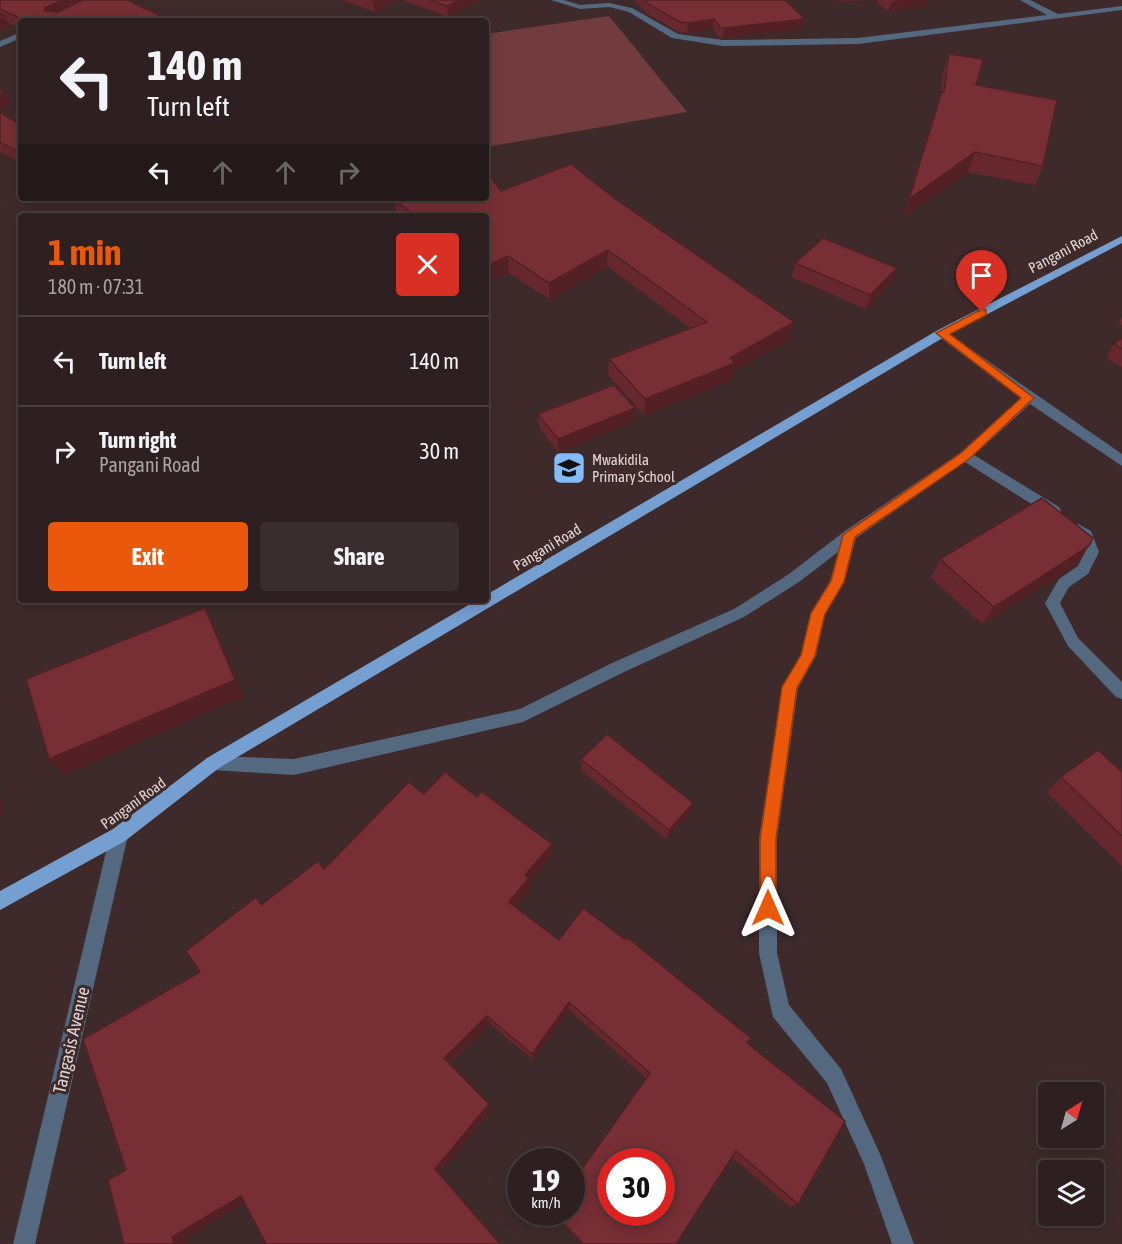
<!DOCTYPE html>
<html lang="en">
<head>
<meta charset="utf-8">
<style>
  :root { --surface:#2e2020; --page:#3a2d2d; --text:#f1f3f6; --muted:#a7a3a5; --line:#493e3e; --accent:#ea580c }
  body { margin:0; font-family:"Asap Condensed",sans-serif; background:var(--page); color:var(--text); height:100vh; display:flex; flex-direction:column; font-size:22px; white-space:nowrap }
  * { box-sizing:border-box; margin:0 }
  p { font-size:20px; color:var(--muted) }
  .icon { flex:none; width:33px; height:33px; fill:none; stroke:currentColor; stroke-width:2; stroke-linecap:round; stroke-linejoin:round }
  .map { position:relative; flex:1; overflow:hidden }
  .details { position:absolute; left:18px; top:213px; width:471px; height:390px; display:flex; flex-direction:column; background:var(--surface); border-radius:6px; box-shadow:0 3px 15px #0003,0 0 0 2px var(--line) }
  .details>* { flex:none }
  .guide { position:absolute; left:18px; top:18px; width:471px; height:183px; border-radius:6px; box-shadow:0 3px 15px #0003,0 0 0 2px var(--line); background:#2e2020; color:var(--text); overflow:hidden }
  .needle { width:39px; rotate:37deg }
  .controls { position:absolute; left:1038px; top:1082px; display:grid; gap:12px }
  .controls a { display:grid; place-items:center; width:66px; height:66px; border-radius:6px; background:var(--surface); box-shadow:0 3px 15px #0003,0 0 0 2px var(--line); font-size:30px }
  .speed { position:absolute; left:507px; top:1148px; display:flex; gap:12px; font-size:30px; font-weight:700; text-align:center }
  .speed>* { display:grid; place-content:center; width:78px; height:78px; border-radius:50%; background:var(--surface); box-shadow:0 3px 15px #0003,0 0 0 2px var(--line); line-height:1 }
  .speed small { font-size:15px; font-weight:400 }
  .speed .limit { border:9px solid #d22; background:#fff; color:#111 }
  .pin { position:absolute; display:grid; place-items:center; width:51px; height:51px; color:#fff; margin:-62px -26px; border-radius:50% 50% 50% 0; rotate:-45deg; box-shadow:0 0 6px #0007 }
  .pin .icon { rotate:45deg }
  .me { position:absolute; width:66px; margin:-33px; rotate:0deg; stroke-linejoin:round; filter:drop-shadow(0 0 4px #0008) }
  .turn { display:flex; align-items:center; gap:21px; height:126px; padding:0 30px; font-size:27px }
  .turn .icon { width:78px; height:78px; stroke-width:2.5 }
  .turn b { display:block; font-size:42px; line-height:51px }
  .lanes { display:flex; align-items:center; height:57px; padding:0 30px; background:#0003; justify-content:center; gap:30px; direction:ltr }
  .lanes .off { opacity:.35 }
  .round { display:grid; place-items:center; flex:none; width:63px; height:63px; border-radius:6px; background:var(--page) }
  .headline { display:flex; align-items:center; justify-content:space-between; height:102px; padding:0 30px }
  h1 { font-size:36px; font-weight:700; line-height:45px; color:var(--accent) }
  .button { display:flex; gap:12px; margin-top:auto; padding:12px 30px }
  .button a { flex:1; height:69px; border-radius:6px; background:var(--accent); color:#fff; font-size:24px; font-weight:700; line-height:69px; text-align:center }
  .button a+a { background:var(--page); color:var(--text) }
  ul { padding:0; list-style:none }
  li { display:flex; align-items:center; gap:18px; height:90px; padding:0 30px; border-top:2px solid var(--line) }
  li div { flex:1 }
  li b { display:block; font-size:22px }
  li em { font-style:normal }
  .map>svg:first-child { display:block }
  .green { fill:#723c3e }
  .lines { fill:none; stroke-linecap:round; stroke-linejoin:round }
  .minor { fill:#546880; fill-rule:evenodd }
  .major { fill:#759fd0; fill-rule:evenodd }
  .wall { fill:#66282e }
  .shaded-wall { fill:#532125 }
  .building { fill:#772f35; stroke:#532125; stroke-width:1.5; fill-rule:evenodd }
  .route { fill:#ea580c; stroke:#983908; stroke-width:1.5 }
  .labels { text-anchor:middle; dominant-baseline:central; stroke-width:6; stroke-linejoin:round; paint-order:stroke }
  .street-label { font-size:15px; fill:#e2d4d4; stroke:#3e2a2a }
  .poi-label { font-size:15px; fill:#e2d4d4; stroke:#3e2a2a; text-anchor:start }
  .near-street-label { font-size:18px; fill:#e2d4d4; stroke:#3e2a2a }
</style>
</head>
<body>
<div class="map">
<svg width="1122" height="1244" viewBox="0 0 1122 1244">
  <rect width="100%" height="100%" fill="#3e2a2a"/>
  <!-- green -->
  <path class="green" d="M609,16L687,112L486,147V34Z"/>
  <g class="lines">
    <!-- minor -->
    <path class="minor" d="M551,0H564L580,5L609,3L632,8L678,34L723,40L858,38L1047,15L1020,0H1030L1058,14L1122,6V10L858,44L723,46L672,38L629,12L609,7L580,9Z
      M21,32V38L0,47V41Z
      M942,329L1122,454V466L1030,404L974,455L1059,507L1061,511L1059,515H1049L965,462L856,538L844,582L825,614L816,656L798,688L777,839V953L789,1005L841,1069L880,1154L914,1244H892L864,1164L827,1083L773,1017L759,953V839L782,687L801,655L811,613L830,581L838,552L799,582L744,617L622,673L523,722L294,775L213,770L207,768L205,763L207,758L213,756L294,759L520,709L612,663L734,609L789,574L845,531L960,453L1021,398L938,336L936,333Z
      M1078,524L1091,531L1099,552L1088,574L1069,587L1060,603L1078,638L1122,682V699L1116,697L1068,646L1045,603L1059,579L1078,566L1085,552L1080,538L1071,529Z
      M119,827L125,829L128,835L35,1244H13L110,835L113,829Z"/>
    <!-- major -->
    <path class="major" d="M1122,236V243L946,336L219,768L125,841L0,910V891L113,829L207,758L477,600H486V595L938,330Z"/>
  </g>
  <!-- wall -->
  <path class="wall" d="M0,0L172,21H21V28L8,22L10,27L0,31Z
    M342,0H398L375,12Z
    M402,0H480L448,17Z
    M634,0H785L803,29L723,38L719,37L713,28L687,33L679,32L648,14Z
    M836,0H867L839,1Z
    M875,0H928L926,6L888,12Z
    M949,54L1043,166L1035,185L968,172L902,218L940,97L943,73Z
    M0,112L21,125V163L0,152Z
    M501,191L614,198L794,322L790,339L733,371L732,380L644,415L608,375L609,359L690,328L607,266L550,300L509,273L486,216H398L397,215L394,199Z
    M795,263L897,268L892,282L866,309L792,277Z
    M1122,317V325L1118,323Z
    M1122,338V367L1106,358L1114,344Z
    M635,408L634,421L558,452L539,427L538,414Z
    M1089,546L1076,565L982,624L931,578L940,559Z
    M581,759L693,803L690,813L666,839L581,770Z
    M1122,772V866L1046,792L1061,777Z
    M424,794L477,797L552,844V855L529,883L530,889L515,907L559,940L747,1043L798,1204L790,1207L732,1157L676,1244H582L552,1213L551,1212H572L647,1079L569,1010L533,1060L490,1024L449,1063L491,1110L439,1173L501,1244H266L244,1203L185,1238L187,1244H124L126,1170L200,972L262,904L324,869Z"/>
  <!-- shaded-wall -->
  <path class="shaded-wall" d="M62,0H91L49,19L44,11L45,8Z
    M376,0H398L375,12L373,2Z
    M459,0H480L448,17L447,6Z
    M902,0H928L926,6L888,12L891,2Z
    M5,16L10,27L0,31V19Z
    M714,19L713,28L687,33L688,23Z
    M805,19L803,29L723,38L724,28Z
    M5,92L11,105L0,111V94Z
    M975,152L968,172L902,218L909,199Z
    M608,250L607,266L550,300L549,283Z
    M508,256L509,273L486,283V266Z
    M897,268L892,282L866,309L870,295Z
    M794,322L790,339L733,371L732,380L644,415L645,399L730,358Z
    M635,408L634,421L558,452V439Z
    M1089,546L1076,565L982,624L994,607Z
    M205,608L214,625L244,696L64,775L49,759Z
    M0,794L3,814L0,815Z
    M693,803L690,813L666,839L669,830Z
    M552,844V855L529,883L530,889L510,912L509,902L525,875Z
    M569,1002V1010L533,1060L532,1054Z
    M487,1016L490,1024L447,1064L444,1058Z
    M489,1104L491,1110L439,1173L501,1244L435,1169Z
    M241,1196L251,1199L185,1238L187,1244H174L172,1237Z"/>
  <!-- building -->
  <path class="building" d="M0,0H62L45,8L44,11L58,12L83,0H127L172,21H26L0,9Z
    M430,0H459L447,6Z
    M644,0H785L805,19L724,28L720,27L714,19L688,23L680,22L648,4Z
    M0,14L5,16L0,19Z
    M949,54L983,59L976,85L1057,100L1043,166L975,152L909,199L942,91L944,92Z
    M0,90L5,92L0,94Z
    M0,112L21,125V153L0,142Z
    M571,164L614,198L794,322L730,358L735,363L645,399L609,359L707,322L608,250L549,283L508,256L486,266V216H415L394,199L486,198V177L490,176L501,191Z
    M823,238L897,268L870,295L795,263Z
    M1122,338V349L1114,344Z
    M614,385L635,408L558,439L538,414Z
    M1042,498L1093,538L1089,546L994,607L940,559Z
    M205,608L235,680L49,759L26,679Z
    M607,734L693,803L669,830L581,759Z
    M1098,750L1122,772V836L1061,777Z
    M445,772L477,797L482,792L552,844L525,875L529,878L509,902L559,940L583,908L626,940L628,938L751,1038L747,1043L845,1121L798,1204L736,1151L676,1244H584L552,1212H572V1183L650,1073L569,1002L532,1054L487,1016L444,1058L489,1104L435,1169L500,1244H266L241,1196L172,1237L174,1244H124L108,1180L126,1170L83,1039L200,972L186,951L256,897L261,905L318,861L324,869L409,782L424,794ZM610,1161H662V1212H610Z"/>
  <!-- route -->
  <path class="route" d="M982,309L986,310V315L950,334L1034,398L969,459L855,537L844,582L825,614L815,656L797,688L776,839V908L774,913L768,916L762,913L760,908V839L782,687L801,655L811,613L831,581L843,535L961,453L1021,398L936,333Z"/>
  <!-- icons -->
  <defs>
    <symbol id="school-square" viewBox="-11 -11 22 22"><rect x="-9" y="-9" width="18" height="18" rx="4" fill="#84bcfb" stroke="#3e2a2a"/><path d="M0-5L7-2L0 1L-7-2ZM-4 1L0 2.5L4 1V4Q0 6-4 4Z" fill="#111"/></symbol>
  </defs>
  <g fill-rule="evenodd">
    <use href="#school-square" x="550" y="449" width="38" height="38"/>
  </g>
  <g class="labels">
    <!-- street labels -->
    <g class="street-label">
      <text transform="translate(1063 251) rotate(-28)">Pangani Road</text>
      <text transform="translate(547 547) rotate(-31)">Pangani Road</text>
      <text transform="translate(133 803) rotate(-36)">Pangani Road</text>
    </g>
    <!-- poi labels -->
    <g class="poi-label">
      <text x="592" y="459">Mwakidila<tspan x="592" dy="17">Primary School</tspan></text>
    </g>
    <!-- near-street labels -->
    <g class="near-street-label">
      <text transform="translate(71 1040) rotate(-77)">Tangasis Avenue</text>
    </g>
  </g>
</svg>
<div class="controls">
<a><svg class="needle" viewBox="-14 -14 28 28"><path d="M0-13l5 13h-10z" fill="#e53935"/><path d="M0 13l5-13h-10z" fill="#a7a3a5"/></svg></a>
<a><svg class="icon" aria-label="layers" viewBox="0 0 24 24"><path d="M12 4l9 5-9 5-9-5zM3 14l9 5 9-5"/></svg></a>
</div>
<div class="speed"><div>19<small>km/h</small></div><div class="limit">30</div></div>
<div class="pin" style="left:982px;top:312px;background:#d93025"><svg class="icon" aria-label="arrive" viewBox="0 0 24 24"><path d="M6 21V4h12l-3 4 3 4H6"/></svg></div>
<svg class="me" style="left:768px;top:908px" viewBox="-20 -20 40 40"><path d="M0-17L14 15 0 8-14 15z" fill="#ea580c" stroke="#fff" stroke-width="4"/></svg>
<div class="guide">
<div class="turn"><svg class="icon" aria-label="left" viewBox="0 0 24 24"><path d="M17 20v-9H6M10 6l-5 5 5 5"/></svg><div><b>140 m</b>Turn left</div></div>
<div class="lanes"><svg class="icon" aria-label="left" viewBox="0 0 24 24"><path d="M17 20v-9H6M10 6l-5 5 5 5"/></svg><svg class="icon off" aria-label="ahead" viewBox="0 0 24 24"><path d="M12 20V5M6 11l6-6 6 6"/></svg><svg class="icon off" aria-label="ahead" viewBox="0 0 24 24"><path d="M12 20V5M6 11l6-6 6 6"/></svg><svg class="icon off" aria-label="right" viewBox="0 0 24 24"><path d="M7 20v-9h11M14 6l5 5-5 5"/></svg></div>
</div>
<section class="details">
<div class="headline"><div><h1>1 min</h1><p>180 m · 07:31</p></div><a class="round" style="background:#d93025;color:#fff"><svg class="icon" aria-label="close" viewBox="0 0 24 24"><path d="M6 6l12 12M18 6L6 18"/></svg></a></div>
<ul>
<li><svg class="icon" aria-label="left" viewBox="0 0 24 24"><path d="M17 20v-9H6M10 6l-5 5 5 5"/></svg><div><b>Turn left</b></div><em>140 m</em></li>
<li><svg class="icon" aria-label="right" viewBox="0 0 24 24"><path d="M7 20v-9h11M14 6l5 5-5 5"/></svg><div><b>Turn right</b><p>Pangani Road</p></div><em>30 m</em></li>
</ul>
<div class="button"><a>Exit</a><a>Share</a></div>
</section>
</div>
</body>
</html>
